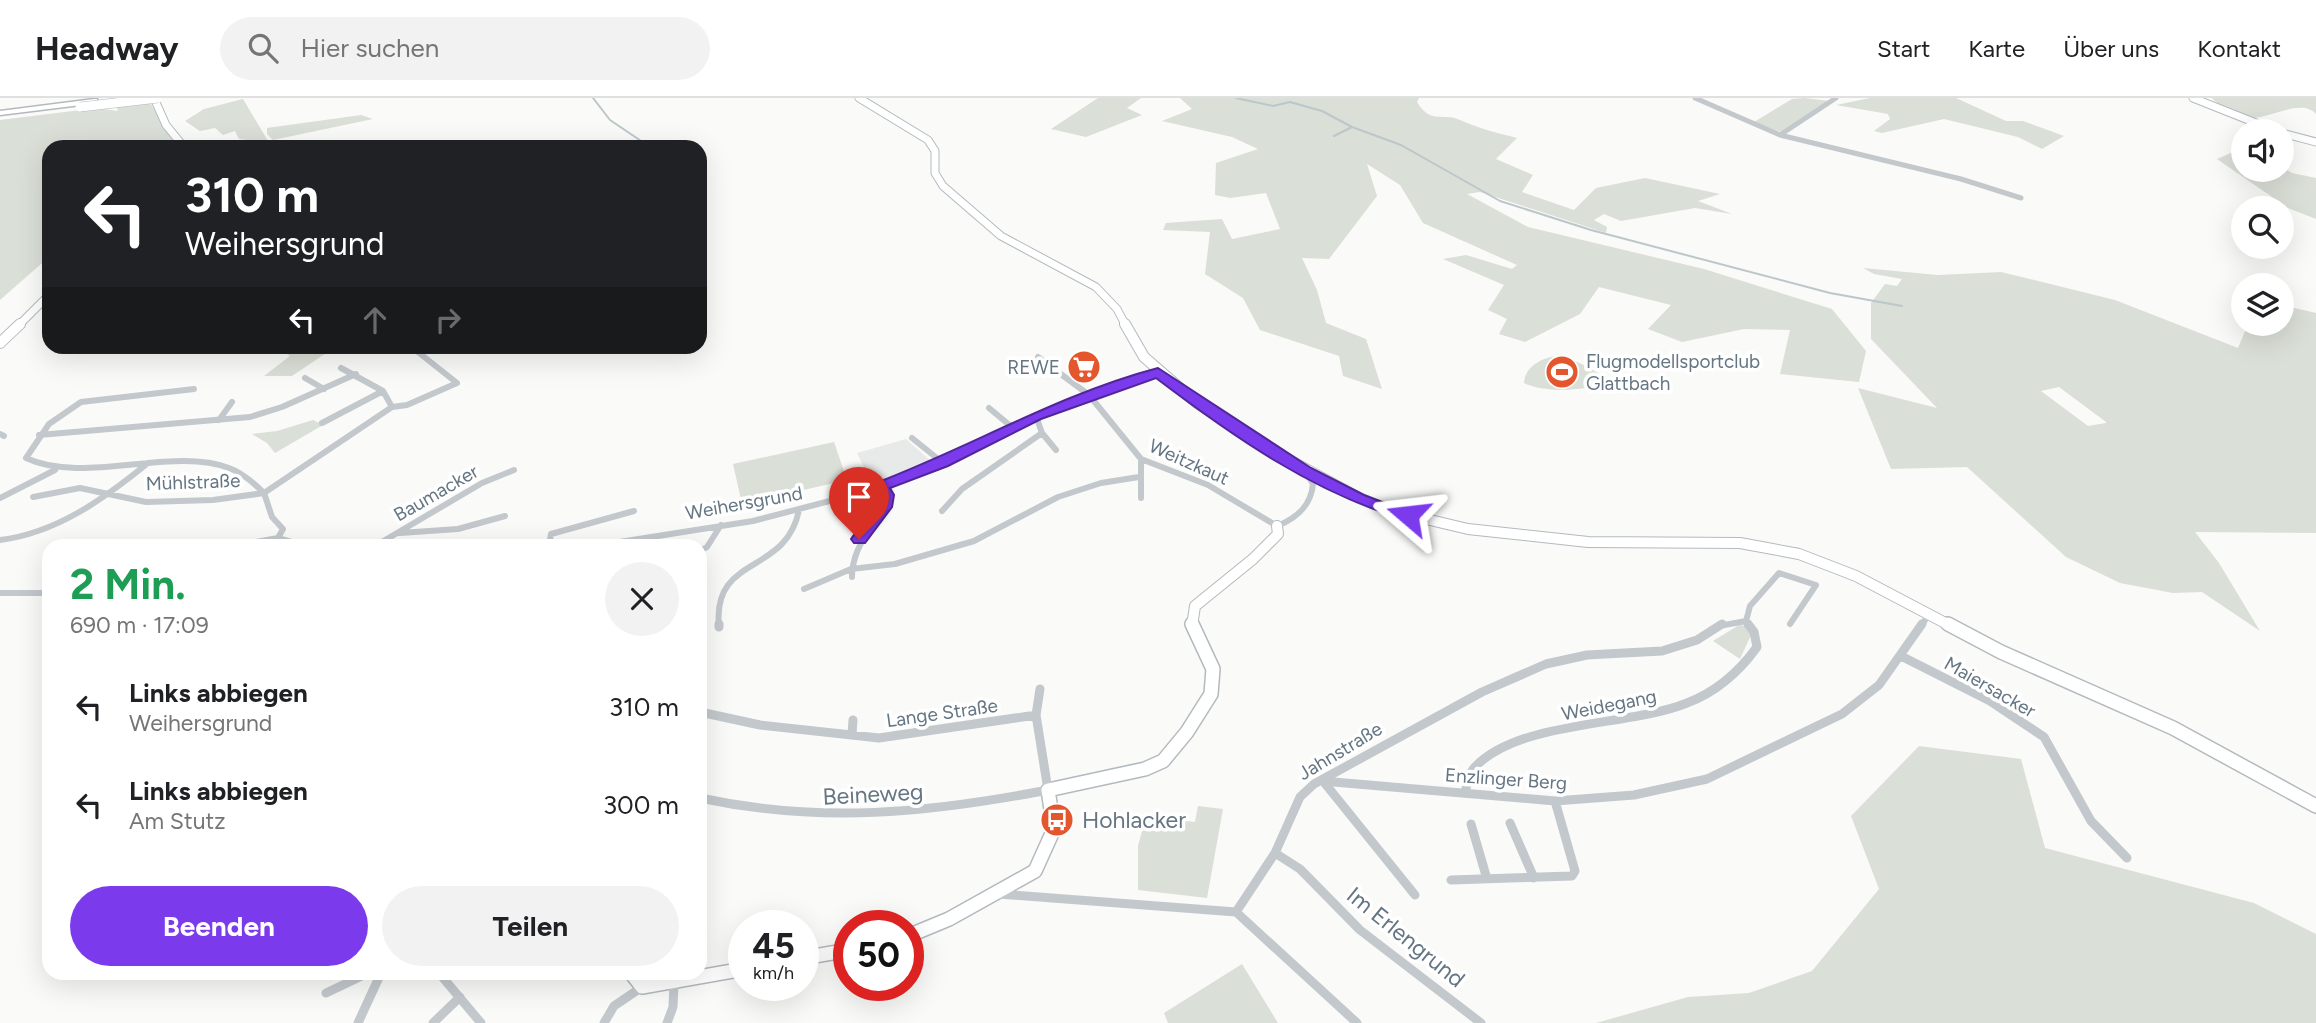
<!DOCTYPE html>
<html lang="de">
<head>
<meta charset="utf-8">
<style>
  :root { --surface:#fff; --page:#f2f2f2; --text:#202124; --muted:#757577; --line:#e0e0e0; --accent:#7c3aed }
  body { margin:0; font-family:Figtree,sans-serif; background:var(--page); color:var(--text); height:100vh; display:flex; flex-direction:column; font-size:26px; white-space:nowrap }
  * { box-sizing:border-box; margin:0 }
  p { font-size:23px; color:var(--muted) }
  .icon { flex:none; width:38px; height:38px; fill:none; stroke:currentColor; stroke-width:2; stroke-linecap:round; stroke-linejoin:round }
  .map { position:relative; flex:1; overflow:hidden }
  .panel { position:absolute; left:42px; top:441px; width:665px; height:441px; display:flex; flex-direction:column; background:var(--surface); border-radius:21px; box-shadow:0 7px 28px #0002 }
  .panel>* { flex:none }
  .top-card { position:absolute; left:42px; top:42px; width:665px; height:214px; border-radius:21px; box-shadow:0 7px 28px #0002; background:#202124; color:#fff; overflow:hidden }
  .buttons { position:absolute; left:2231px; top:21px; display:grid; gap:14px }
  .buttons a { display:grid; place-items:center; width:63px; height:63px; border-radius:50%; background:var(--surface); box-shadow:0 7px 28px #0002; font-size:35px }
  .speed { position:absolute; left:728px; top:812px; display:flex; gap:14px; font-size:35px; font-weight:700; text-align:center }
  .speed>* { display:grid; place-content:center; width:91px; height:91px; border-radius:50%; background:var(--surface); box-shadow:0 7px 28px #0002; line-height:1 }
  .speed small { font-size:18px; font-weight:400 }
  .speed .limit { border:10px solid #d22; background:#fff; color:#111 }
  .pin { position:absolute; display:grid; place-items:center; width:60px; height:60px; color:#fff; margin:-72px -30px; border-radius:50% 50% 50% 0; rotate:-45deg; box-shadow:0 0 7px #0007 }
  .pin .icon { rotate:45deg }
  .me { position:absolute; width:77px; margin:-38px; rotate:287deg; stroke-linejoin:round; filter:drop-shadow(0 0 5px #0008) }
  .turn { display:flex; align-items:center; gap:24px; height:147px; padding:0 28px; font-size:32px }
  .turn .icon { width:91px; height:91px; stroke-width:2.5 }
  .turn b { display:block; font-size:49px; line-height:60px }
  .lanes { display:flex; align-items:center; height:66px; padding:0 28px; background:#0003; justify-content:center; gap:35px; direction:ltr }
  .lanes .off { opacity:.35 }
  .round { display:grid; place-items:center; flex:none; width:74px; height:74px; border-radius:37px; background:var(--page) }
  .summary { display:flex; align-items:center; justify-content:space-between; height:119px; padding:0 28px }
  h1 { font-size:42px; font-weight:700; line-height:52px; color:#1e9e55 }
  .primary-button { display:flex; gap:14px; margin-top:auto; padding:14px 28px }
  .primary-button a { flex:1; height:80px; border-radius:42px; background:var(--accent); color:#fff; font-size:28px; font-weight:700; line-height:80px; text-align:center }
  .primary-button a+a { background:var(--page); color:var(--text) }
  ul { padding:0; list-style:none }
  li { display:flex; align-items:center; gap:21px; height:98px; padding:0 28px }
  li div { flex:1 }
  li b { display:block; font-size:26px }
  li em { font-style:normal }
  header { display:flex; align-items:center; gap:42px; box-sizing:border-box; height:98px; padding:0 35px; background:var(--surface); border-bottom:2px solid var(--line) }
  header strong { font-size:33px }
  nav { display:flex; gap:38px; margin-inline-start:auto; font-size:24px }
  .search { width:490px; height:63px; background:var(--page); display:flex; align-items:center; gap:18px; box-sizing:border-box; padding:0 24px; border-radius:38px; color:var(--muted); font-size:26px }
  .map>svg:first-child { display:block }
  .built { fill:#e8e9e9 }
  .green { fill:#dadfd7; fill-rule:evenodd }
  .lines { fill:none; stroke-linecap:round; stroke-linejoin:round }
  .stream { stroke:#bbc7cb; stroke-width:2 }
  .secondary-far2-casing { stroke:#b3babf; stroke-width:9 }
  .secondary-far1-casing { stroke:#b3babf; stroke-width:12 }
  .secondary-casing { stroke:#b3babf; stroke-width:16 }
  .highway-casing { stroke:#b4b9bd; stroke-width:3 }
  .street-far2 { stroke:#c3c8cc; stroke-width:5 }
  .street-far1 { stroke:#c3c8cc; stroke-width:6 }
  .street { stroke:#c3c8cc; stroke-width:9 }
  .secondary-far2 { stroke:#fff; stroke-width:7 }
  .secondary-far1 { stroke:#fff; stroke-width:10 }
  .secondary { stroke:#fff; stroke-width:13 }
  .highway { fill:#fff; fill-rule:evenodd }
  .highway-bridge-casing { stroke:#b4b9bd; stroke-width:10; stroke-linecap:butt }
  .highway-bridge { stroke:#fff; stroke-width:9 }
  .route { fill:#7c3aed; stroke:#51269a; stroke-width:2 }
  .labels { text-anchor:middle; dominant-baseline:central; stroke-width:7; stroke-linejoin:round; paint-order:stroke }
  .poi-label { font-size:19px; fill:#657683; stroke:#fff; text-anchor:start }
  .street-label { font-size:19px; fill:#657683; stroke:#fff }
  .near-street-label { font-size:23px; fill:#657683; stroke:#fff }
  .near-poi-label { font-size:23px; fill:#657683; stroke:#fff; text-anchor:start }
</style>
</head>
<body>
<header>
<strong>Headway</strong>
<div class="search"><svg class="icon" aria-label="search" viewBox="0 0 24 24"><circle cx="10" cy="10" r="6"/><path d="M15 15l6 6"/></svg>Hier suchen</div>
<nav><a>Start</a><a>Karte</a><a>Über uns</a><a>Kontakt</a></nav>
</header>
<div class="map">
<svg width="2316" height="925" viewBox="0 0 2316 925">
  <rect width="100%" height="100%" fill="#fafaf8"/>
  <!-- built -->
  <path class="built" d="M906,341L933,365L873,387L857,355Z"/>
  <!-- green -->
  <path class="green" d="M1098,0H1141L1127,10L1142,17L1086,39L1051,31Z
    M1180,0H1419L1417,4C1431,27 1442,14 1460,22C1478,30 1497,35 1517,40L1496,61L1533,77L1522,94L1574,112L1596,90L1645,80L1720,96L1698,103L1732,116L1695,110L1621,123L1604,116L1594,122L1607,129L1606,135L1480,94L1467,96L1528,129L1704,171L1832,211L1866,253L1859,284L1780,276L1790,232L1744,231L1682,244L1648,231L1671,207L1599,189L1580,216L1525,244L1499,236L1507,221L1488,212L1504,187L1443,161L1466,157L1512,171L1517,167L1423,125L1400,87L1367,66L1377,98L1329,161L1302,160L1317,192L1326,225L1366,241L1382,291L1343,278L1339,258L1260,232L1243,200L1205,176L1210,134L1163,132L1166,125L1222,121L1232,141L1280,131L1266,95L1230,100L1215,97L1216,65L1258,51L1232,39L1162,23L1192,11Z
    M1804,0L1830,3L1781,34L1754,24L1792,1Z
    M1870,0H1956L2006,23H2023L2064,38L2042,51L2018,39L1944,21L1882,35L1874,33L1890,21L1888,16L1836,7Z
    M2212,0H2316V16C2302,0 2271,20 2252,20C2241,20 2219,9 2212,0Z
    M243,1L268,43L282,49H260L254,43L239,41L235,33L223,37L215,30L200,33L185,23L204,11Z
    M149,3L178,49H49V159L0,202V22L97,10L118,13L116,7Z
    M361,17L373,21L273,42L267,36V30Z
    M2243,50L2244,72L2282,69L2292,75L2316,80V121L2288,110L2217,61Z
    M1863,170L1938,177L2001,174L2115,202L2238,250L2248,226H2282V207L2316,215V435L2195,434L2219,465L2260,533L2202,494L2173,495L2120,485L2066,459L1967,369L1891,371L1858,290L1937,310L1871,241V205L1885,186L1897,188L1902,181L1874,176ZM2059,289L2106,324V325L2088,328L2041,293Z
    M292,249V248L335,249L292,278H264L290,258L285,254Z
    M1558,258C1576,262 1590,269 1605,280V285C1584,293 1544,295 1524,285C1525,268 1543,259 1558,258Z
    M313,322L323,327L275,355L267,345L252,336L277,333Z
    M834,344L847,382L742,406L733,366Z
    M1739,527L1746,528L1751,537L1740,561L1713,543Z
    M1919,648L2021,661L2045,750L2254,805L2316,836V925H1596L1688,899L1749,895L1812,873L1879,791L1851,718Z
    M1198,708L1223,711L1207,800L1138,792V748L1146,718L1195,724Z
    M1242,866L1278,925H1168L1164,915Z"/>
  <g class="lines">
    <!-- stream -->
    <path class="stream" d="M593,0L610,22L650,49
      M1236,0L1273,8L1290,4L1322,13L1352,29L1401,47L1500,103L1591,132L1830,195L1902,208
      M1334,38L1352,29"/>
    <defs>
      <path id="secondary-far2" d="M154,0L166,27L184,49
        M859,0L928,42L935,53V75L943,88L1001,138L1096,189L1117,211L1126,228
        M2193,0L2276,33
        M2282,35L2316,44
        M18,228L49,197"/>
      <path id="secondary-far1" d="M1125,226L1144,259L1197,305L1278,356L1359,400L1392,413L1468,431L1588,444L1740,445L1799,456L1856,478L1951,528
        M0,245L20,226
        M1192,528L1195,508L1253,461L1278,436L1277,428"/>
      <path id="secondary" d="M1948,526L2001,554L2173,630L2316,708
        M908,838L949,821L1035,773L1054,731L1048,692L1145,671L1163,663L1187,634L1211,596L1213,571L1192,526
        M803,860L849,852
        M631,875L642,889L744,871"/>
      <path id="highway" d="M94,1H97V5L0,17V13Z"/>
    </defs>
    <!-- secondary-far2 casing -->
    <use href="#secondary-far2" class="secondary-far2-casing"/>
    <!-- secondary-far1 casing -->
    <use href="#secondary-far1" class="secondary-far1-casing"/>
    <!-- secondary casing -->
    <use href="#secondary" class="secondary-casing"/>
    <!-- highway casing -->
    <use href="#highway" class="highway-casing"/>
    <!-- street-far2 -->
    <path class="street-far2" d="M1695,0L1780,37L1836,0
      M1780,37L1961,81L2021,100"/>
    <!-- street-far1 -->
    <path class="street-far1" d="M1038,259L1089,297L1141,361L1208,387L1277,428C1297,420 1311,408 1313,386L1305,373
      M305,280L324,291
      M194,291L81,304L49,326L26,360C83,387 173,348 229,370C243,375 254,385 264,395
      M392,309L407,307L457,285L418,254
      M989,310L1013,330
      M219,322L232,304
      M322,325L383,293
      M1042,335L1056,352
      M0,336L4,338
      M39,337L250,319L282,309L356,276
      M912,340L943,365
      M1141,361V400
      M264,395L272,419L283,431L278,440
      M33,399L80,390L146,404L213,402L264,395L392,309L383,293L341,270
      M0,400L55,372
      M942,413L962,391L1042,335L1036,318
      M400,435L458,431L505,418
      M0,442C57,435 105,400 148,365
      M232,448L278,440L305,448
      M375,448L482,385L514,372
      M549,448L551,436L634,413
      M594,448L753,423L868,393L943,365L1036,318L1158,274
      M700,453L707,449L721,427
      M852,479C852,438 890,420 882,388
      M804,491L851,471L895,466L974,443L1058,399L1101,385L1139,379
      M0,495H49
      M719,528C712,456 786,478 799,412
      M1719,528L1746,523
      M1750,528L1746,523L1750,508L1779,475L1816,487L1790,526
      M1921,528L1930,515"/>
    <!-- street -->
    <path class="street" d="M719,526V529
      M1901,558L1990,603L2044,639L2091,723L2127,760
      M700,614L760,627L879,640L1036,617
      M852,637L853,622
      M1322,683L1555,703L1634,697L1707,681L1842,616L1879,587L1922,526
      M1323,683L1415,797
      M1465,695C1467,687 1468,677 1474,670C1518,622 1628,629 1687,605C1716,594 1739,574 1757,549L1754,534L1748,526
      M700,700C821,726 928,715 1048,692L1036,617L1040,591
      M1510,725L1534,780
      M1471,726L1487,781
      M1275,755L1300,771L1360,832L1481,925
      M1451,782L1572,778L1575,773L1555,703
      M998,796L1236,814L1275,755L1300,699L1314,686L1482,594L1546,566L1587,557L1662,553L1697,542L1722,526
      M1236,814L1357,925
      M439,875L481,925
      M326,895L368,875
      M358,925L381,875
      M433,925L460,899
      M604,925L614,908L642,889
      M667,925L673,909L674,885"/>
    <!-- secondary-far2 -->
    <use href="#secondary-far2" class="secondary-far2"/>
    <!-- secondary-far1 -->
    <use href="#secondary-far1" class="secondary-far1"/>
    <!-- secondary -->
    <use href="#secondary" class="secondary"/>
    <!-- highway -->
    <use href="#highway" class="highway"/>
    <defs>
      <path id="highway-bridge" d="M80,9L158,0"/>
    </defs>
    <!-- highway-bridge casing -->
    <use href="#highway-bridge" class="highway-bridge-casing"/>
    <!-- highway-bridge -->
    <use href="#highway-bridge" class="highway-bridge"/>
  </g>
  <!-- route -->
  <path class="route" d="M1158,270L1311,370L1364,397L1416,417L1408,422C1316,397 1231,337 1156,280L1041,321L948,368L890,390L894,397L892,409L865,445H854L851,441C863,424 885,409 874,388L876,385C971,349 1059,296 1158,270Z"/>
  <!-- icons -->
  <defs>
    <symbol id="supermarket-disc" viewBox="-11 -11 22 22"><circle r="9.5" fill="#e4572e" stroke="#fff"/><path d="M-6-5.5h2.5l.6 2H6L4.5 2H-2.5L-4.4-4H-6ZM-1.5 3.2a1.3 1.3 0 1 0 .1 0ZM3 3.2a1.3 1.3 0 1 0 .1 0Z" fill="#fff"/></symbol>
    <symbol id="stadium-disc" viewBox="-11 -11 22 22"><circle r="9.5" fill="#e4572e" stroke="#fff"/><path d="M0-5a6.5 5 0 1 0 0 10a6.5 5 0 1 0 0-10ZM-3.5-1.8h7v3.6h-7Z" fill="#fff"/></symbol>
    <symbol id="bus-disc" viewBox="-11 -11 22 22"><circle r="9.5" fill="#e4572e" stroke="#fff"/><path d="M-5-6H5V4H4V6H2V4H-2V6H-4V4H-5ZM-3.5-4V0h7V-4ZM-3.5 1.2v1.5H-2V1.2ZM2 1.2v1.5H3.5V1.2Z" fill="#fff"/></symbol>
  </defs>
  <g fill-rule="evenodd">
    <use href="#supermarket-disc" x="1065" y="250" width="38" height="38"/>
    <use href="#stadium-disc" x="1543" y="255" width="38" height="38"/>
    <use href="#bus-disc" x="1038" y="703" width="38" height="38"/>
  </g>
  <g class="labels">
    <!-- poi labels -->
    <g class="poi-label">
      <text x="1586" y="263">Flugmodellsportclub<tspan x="1586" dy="22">Glattbach</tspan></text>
      <text x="1060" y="269" text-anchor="end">REWE</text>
    </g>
    <!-- street labels -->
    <g class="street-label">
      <text transform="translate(1189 364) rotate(24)">Weitzkaut</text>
      <text transform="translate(193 384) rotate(-2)">Mühlstraße</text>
      <text transform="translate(436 395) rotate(-30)">Baumacker</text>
      <text transform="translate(744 405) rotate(-10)">Weihersgrund</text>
      <text transform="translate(1990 589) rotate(30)">Maiersacker</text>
      <text transform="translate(1609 607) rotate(-11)">Weidegang</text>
      <text transform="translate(942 615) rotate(-8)">Lange Straße</text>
      <text transform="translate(1340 653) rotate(-31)">Jahnstraße</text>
      <text transform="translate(1506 681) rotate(4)">Enzlinger Berg</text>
    </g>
    <!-- near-street labels -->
    <g class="near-street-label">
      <text transform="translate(873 696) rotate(-3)">Beineweg</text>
      <text transform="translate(1406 839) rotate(39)">Im Erlengrund</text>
    </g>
    <!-- near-poi labels -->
    <g class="near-poi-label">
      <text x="1082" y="722">Hohlacker</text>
    </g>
  </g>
</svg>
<div class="buttons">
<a><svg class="icon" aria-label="sound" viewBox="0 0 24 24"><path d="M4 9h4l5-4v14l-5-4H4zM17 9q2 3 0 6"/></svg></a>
<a><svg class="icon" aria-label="search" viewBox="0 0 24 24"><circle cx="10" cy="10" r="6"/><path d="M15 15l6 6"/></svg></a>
<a><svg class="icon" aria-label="layers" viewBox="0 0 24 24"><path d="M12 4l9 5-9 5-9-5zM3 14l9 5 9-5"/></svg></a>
</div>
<div class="speed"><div>45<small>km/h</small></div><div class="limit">50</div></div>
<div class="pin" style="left:859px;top:441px;background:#d93025"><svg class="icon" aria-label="arrive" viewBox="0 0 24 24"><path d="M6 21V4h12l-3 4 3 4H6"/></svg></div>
<svg class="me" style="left:1408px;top:417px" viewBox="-20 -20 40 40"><path d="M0-17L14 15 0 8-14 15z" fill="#7c3aed" stroke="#fff" stroke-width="4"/></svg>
<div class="top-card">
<div class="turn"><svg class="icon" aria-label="left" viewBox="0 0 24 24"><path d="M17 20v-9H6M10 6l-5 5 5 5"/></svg><div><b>310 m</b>Weihersgrund</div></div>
<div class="lanes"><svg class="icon" aria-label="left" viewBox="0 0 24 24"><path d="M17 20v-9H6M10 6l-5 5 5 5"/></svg><svg class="icon off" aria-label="ahead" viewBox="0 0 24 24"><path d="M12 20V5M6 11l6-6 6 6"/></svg><svg class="icon off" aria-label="right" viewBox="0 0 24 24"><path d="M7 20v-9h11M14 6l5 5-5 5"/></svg></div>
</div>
<section class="panel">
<div class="summary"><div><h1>2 Min.</h1><p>690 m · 17:09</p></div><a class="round"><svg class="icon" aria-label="close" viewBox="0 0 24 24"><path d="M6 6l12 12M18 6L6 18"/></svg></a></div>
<ul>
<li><svg class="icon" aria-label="left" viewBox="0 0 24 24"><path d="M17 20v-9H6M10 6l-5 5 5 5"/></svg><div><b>Links abbiegen</b><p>Weihersgrund</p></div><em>310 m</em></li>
<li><svg class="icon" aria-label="left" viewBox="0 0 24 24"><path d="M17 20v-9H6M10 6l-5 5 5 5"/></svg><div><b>Links abbiegen</b><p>Am Stutz</p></div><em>300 m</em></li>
</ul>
<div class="primary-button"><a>Beenden</a><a>Teilen</a></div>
</section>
</div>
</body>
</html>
